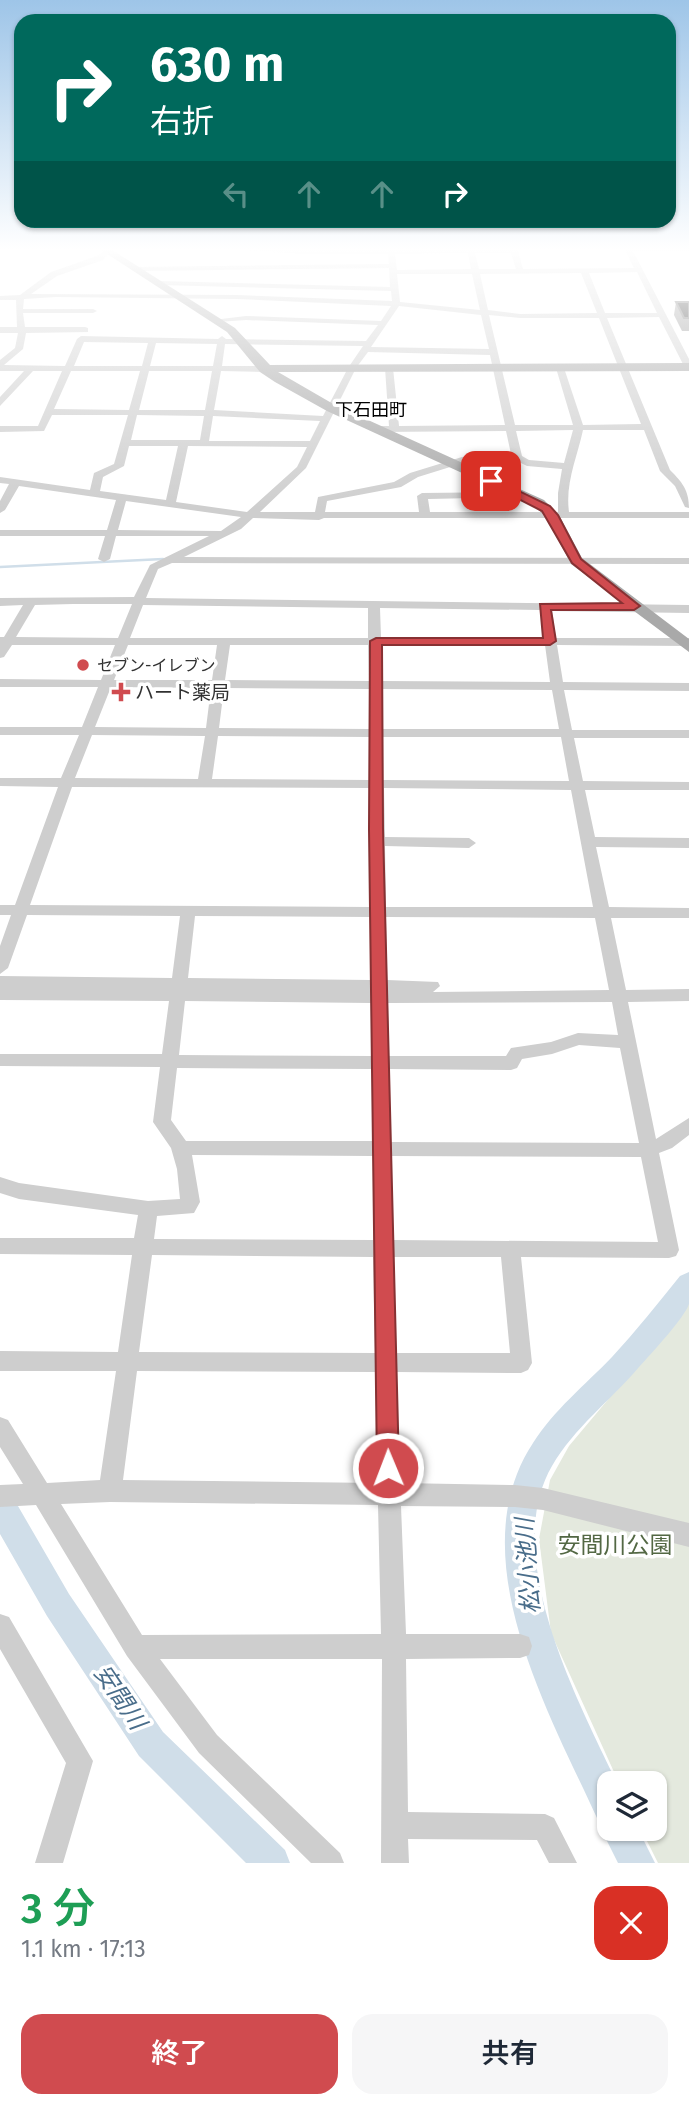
<!DOCTYPE html>
<html lang="ja">
<head>
<meta charset="utf-8">
<style>
  :root { --surface:#fff; --page:#f6f6f7; --text:#1f2937; --muted:#747a83; --accent:#d04b4f }
  body { margin:0; font-family:"Fira Sans","Noto Sans JP",sans-serif; background:var(--page); color:var(--text); height:100vh; display:flex; flex-direction:column; font-size:26px; white-space:nowrap }
  * { box-sizing:border-box; margin:0 }
  p { font-size:23px; color:var(--muted) }
  .icon { flex:none; width:38px; height:38px; fill:none; stroke:currentColor; stroke-width:2; stroke-linecap:round; stroke-linejoin:round }
  .map { position:relative; height:1863px; overflow:hidden }
  .side { display:flex; flex-direction:column; background:var(--surface); flex:1 }
  .side>* { flex:none }
  .hud { position:absolute; left:14px; top:14px; width:662px; height:214px; border-radius:21px; box-shadow:0 2px 5px #0004; background:#00695c; color:#fff; overflow:hidden }
  .buttons { position:absolute; left:597px; top:1771px; display:grid; gap:14px }
  .buttons a { display:grid; place-items:center; width:70px; height:70px; border-radius:14px; background:var(--surface); box-shadow:0 2px 5px #0004; font-size:35px }
  .pin { position:absolute; display:grid; place-items:center; width:60px; height:60px; color:#fff; margin:-30px; border-radius:14px; box-shadow:0 4px 10px #0006 }
  .me { position:absolute; width:77px; margin:-38px; rotate:359deg; stroke-linejoin:round; filter:drop-shadow(0 0 5px #0008) }
  .turn { display:flex; align-items:center; gap:24px; height:147px; padding:0 21px; font-size:32px }
  .turn .icon { width:91px; height:91px; stroke-width:2.5 }
  .turn b { display:block; font-size:49px; line-height:60px }
  .lanes { display:flex; align-items:center; height:66px; padding:0 21px; background:#0003; justify-content:center; gap:35px; direction:ltr }
  .lanes .off { opacity:.35 }
  .round { display:grid; place-items:center; flex:none; width:74px; height:74px; border-radius:21px; background:var(--page) }
  .head { display:flex; align-items:center; justify-content:space-between; height:119px; padding:0 21px }
  h1 { font-size:42px; font-weight:600; line-height:52px; color:#1e9e55 }
  .cta { display:flex; gap:14px; margin-top:auto; padding:14px 21px }
  .cta a { flex:1; height:80px; border-radius:21px; background:var(--accent); color:#fff; font-size:28px; font-weight:600; line-height:80px; text-align:center }
  .cta a+a { background:var(--page); color:var(--text) }
  .map>svg:first-child { display:block }
  .green { fill:#e4e9de }
  .lines { fill:none; stroke-linecap:round; stroke-linejoin:round }
  .stream { stroke:#d0dee9; stroke-width:2.5 }
  .river { fill:#d0dee9; fill-rule:evenodd }
  .minor { fill:#cecece; fill-rule:evenodd }
  .major { fill:#a9a9a9; fill-rule:evenodd }
  .wall { fill:#8c8c8c }
  .building { fill:#181818; stroke:#5d5d5d; stroke-width:2 }
  .route { fill:#d04b4f; stroke:#873133; stroke-width:2 }
  .poi-dot { fill:#d04b4f; stroke:#fff; stroke-width:2.5 }
  .labels { text-anchor:middle; dominant-baseline:central; stroke-width:7; stroke-linejoin:round; paint-order:stroke }
  .far-poi-label { font-size:16px; fill:#313131; stroke:#fff; text-anchor:start }
  .far-neighbourhood-label { font-size:18px; fill:#000; stroke:#fff }
  .poi-label { font-size:19px; fill:#313131; stroke:#fff; text-anchor:start }
  .near-park-label { font-size:23px; fill:#536844; stroke:#fff }
  .near-water-label { font-size:24px; font-style:italic; fill:#496d8a; stroke:#fff }
</style>
</head>
<body>
<div class="map">
<svg width="689" height="1863" viewBox="0 0 689 1863">
  <rect width="100%" height="100%" fill="#fff"/>
  <!-- green -->
  <path class="green" d="M689,1303V1863H658L641,1829H654V1783H619L551,1633L539,1539L550,1480L569,1446Z"/>
  <g class="lines">
    <!-- stream -->
    <path class="stream" d="M0,567L163,559"/>
    <!-- river -->
    <path class="river" d="M689,1272C689,1281 689,1296 689,1304C685,1317 650,1355 639,1367C611,1400 574,1428 552,1466C500,1555 578,1701 617,1783H609V1829H638L655,1863H618L601,1829L604,1822L597,1818C549,1713 459,1555 533,1443C554,1410 585,1385 612,1357C636,1331 658,1303 680,1276Z
      M0,1490L11,1494L69,1594L163,1732L285,1850L290,1863H246L139,1756L47,1616L0,1534Z"/>
    <!-- minor -->
    <path class="minor" d="M219,248L514,249L518,251L523,269L634,268L624,248H689V251H633L689,359V371L685,368L659,317L607,318L670,470C682,482 689,490 689,508L685,507L675,486L660,471L644,430H583C577,458 565,483 569,512H689V518H324L319,520L253,518L241,529L184,557L689,558V564L172,563L158,569L146,598L689,605V613L552,611L556,638H689V646L557,645L563,682L689,683V691L564,690L572,730H689V738H574L583,781L689,782V790H585L595,837L689,838V848L596,847L609,907L689,908V918H611L626,990L689,989V1001L628,1002L656,1139L689,1118V1135L672,1148L659,1153L679,1250L676,1256L669,1258L521,1257L532,1363L528,1370L521,1373L396,1372L400,1483L515,1485L543,1488L689,1523V1547L543,1510L515,1507L401,1506L406,1634H520L529,1637L532,1646L529,1655L520,1658L406,1659L408,1812L545,1814L554,1818L577,1863H549L537,1840L408,1839L409,1863H381L382,1659H160L217,1735L340,1853L344,1863H311L199,1753L127,1656L36,1505L0,1507V1485L23,1484L0,1447V1417L8,1420L47,1483L100,1480L116,1371H0V1351L118,1352L132,1255L0,1254V1238H134L138,1215L19,1199L0,1193V1177L19,1183L148,1201L180,1199L177,1169L171,1148L153,1122L160,1067L0,1066V1054H162L169,1001L0,1000V988L170,989L0,988V976L172,978L180,916L27,915L8,968L0,974V946L11,915H0V905H15L58,787L0,786V778H61L79,735H0V727H82L98,687H0V679L101,680L115,645H12L4,657L0,658V637H4L23,605L0,606V598L134,597L150,565L209,536H116L110,559L104,562L98,559L105,536H0V530H107L116,500L19,486L5,510L0,513V501L9,484L0,483V477L90,490L94,473L114,464L128,415H52L44,431L0,432V426H38L62,371H33L0,406V397L24,371H0V360L15,348L18,333H0V327H17L16,300H0V296L20,295L51,272L97,256L107,249L111,251L103,260L57,276L31,294L237,295L392,301L391,291L159,285L155,283L159,281L390,287L389,268L137,271L133,269L137,267L389,264L388,254H300ZM468,253L471,269L397,270L395,254ZM475,253H511L516,269H479ZM637,272L657,313H605L589,273ZM581,273L597,313L520,314L488,310L480,274ZM397,274H472L480,310L400,302ZM56,297L237,299L391,306L381,321L246,316L213,320L217,322L246,320L378,325L366,341L226,339L222,336L218,339L81,336L77,339L65,366L4,365L23,349L26,333L88,332V328L85,327H25L23,313H93L97,311L93,309H23L24,299ZM399,306L481,315L489,349L371,347ZM489,315L520,318H599L641,424L583,425L564,368L560,365L556,368L573,425H515ZM84,342L148,343L142,366H74ZM156,343L217,344L213,366H150ZM225,344L363,346L348,368L323,416L214,410L221,371L264,372L268,369L264,366H222ZM368,352L490,355L505,425L399,426L393,368L389,365L385,368L389,426H376L371,429L376,432L506,431L511,454L462,457L410,473L394,482L318,497L315,512H260L306,468L356,368ZM71,371H140L129,410L54,409ZM149,371H212L205,410H139ZM137,415L204,416L200,440H131ZM213,416L320,421L310,441H209ZM573,430L564,463L529,460L522,456L516,431ZM129,446H178L166,500L100,491L103,477L124,466ZM188,446L307,447L297,467L247,512L176,502ZM515,460L527,466L562,469L558,493V512H430L428,499L526,497L527,495L522,492L422,493L417,496L419,512H325L327,501L401,487L418,477L463,463ZM126,501L241,517L221,531L118,530ZM73,604H132L118,638L16,637L35,605ZM143,605L368,608V638H130ZM380,608L540,610L544,638H381ZM128,645H217L212,680H114ZM230,645H368L369,681L225,680ZM381,645H545L550,682L381,681ZM111,687L211,688L206,728L95,727ZM224,688L369,689V729L219,728ZM382,689L552,690L559,729H382ZM92,735L205,736L198,779L75,778ZM218,736L369,737L370,780L212,779ZM383,737H561L569,781L383,780ZM72,787L370,788L371,907L30,905ZM384,788L571,790L593,907H386L385,846L469,848L476,843L469,838L385,837ZM195,916L371,917V980L188,978ZM386,917L595,918L609,990L433,992L440,986L438,982L387,980ZM185,1001L371,1003L372,1056L179,1055ZM612,1002L618,1035L578,1033L551,1042L511,1048L506,1056H389L388,1003ZM579,1045L620,1048L639,1143L391,1142L389,1069L511,1070L517,1068L522,1059L552,1054ZM177,1068L372,1069V1141H186L171,1120ZM192,1155L373,1156V1240L154,1239L157,1216L194,1213L200,1202ZM391,1156L641,1157L658,1242L393,1240ZM152,1255L373,1257L375,1353L139,1352ZM393,1257H501L510,1353H396ZM137,1371L375,1372L378,1483L123,1480ZM110,1502L378,1505L381,1634L142,1635L61,1504Z
      M0,1614L9,1617L93,1761L63,1863H35L66,1763L0,1649Z"/>
    <!-- major -->
    <path class="major" d="M98,248H109L235,328L270,365L689,363V371L278,372L335,405L544,500L559,515L582,558L689,639V652L571,564L546,517L534,506L327,411L275,382L260,372L227,332Z"/>
  </g>
  <!-- wall -->
  <path class="wall" d="M676,302H689V331H682L674,315Z"/>
  <!-- building -->
  <path class="building" d="M676,302H689V318H684Z"/>
  <!-- sky -->
  <linearGradient id="sky" x2="0" y2="1"><stop stop-color="#9ec5e8"/><stop offset="0.49" stop-color="#fff"/><stop offset="1" stop-color="#fff" stop-opacity="0"/></linearGradient>
  <rect width="689" height="509" fill="url(#sky)"/>
  <!-- route -->
  <path class="route" d="M487,479H494L550,506L558,515L581,559L640,606L634,610H551L556,641L550,645H382L383,829L399,1468L396,1476L388,1479L380,1476L377,1468L369,829L370,641L376,638H543L540,604L622,603L572,563L542,511L487,483Z"/>
  <!-- markers -->
  <g class="poi-dot">
    <circle cx="83" cy="665" r="7"/>
    <path d="M117.5 681.5h7v7h7v7h-7v7h-7v-7h-7v-7h7z"/>
  </g>
  <g class="labels">
    <!-- far-poi labels -->
    <g class="far-poi-label">
      <text x="97" y="665">セブン-イレブン</text>
    </g>
    <!-- far-neighbourhood labels -->
    <g class="far-neighbourhood-label">
      <text x="371" y="410">下石田町</text>
    </g>
    <!-- poi labels -->
    <g class="poi-label">
      <text x="135" y="692">ハート薬局</text>
    </g>
    <!-- near-park labels -->
    <g class="near-park-label">
      <text x="615" y="1545">安間川公園</text>
    </g>
    <!-- near-water labels -->
    <g class="near-water-label">
      <text transform="translate(528 1566) rotate(-94)">松小池川</text>
      <text transform="translate(120 1697) rotate(56)">安間川</text>
    </g>
  </g>
</svg>
<div class="buttons">
<a><svg class="icon" aria-label="layers" viewBox="0 0 24 24"><path d="M12 4l9 5-9 5-9-5zM3 14l9 5 9-5"/></svg></a>
</div>
<div class="pin" style="left:491px;top:481px;background:#d93025"><svg class="icon" aria-label="arrive" viewBox="0 0 24 24"><path d="M6 21V4h12l-3 4 3 4H6"/></svg></div>
<svg class="me" style="left:388px;top:1468px" viewBox="-20 -20 40 40"><circle r="17" fill="#d04b4f" stroke="#fff" stroke-width="3"/><path d="M0-11L8 9 0 5-8 9z" fill="#fff"/></svg>
<div class="hud">
<div class="turn"><svg class="icon" aria-label="right" viewBox="0 0 24 24"><path d="M7 20v-9h11M14 6l5 5-5 5"/></svg><div><b>630 m</b>右折</div></div>
<div class="lanes"><svg class="icon off" aria-label="left" viewBox="0 0 24 24"><path d="M17 20v-9H6M10 6l-5 5 5 5"/></svg><svg class="icon off" aria-label="ahead" viewBox="0 0 24 24"><path d="M12 20V5M6 11l6-6 6 6"/></svg><svg class="icon off" aria-label="ahead" viewBox="0 0 24 24"><path d="M12 20V5M6 11l6-6 6 6"/></svg><svg class="icon" aria-label="right" viewBox="0 0 24 24"><path d="M7 20v-9h11M14 6l5 5-5 5"/></svg></div>
</div>
</div>
<section class="side">
<div class="head"><div><h1>3 分</h1><p>1.1 km · 17:13</p></div><a class="round" style="background:#d93025;color:#fff"><svg class="icon" aria-label="close" viewBox="0 0 24 24"><path d="M6 6l12 12M18 6L6 18"/></svg></a></div>
<div class="cta"><a>終了</a><a>共有</a></div>
</section>
</body>
</html>
